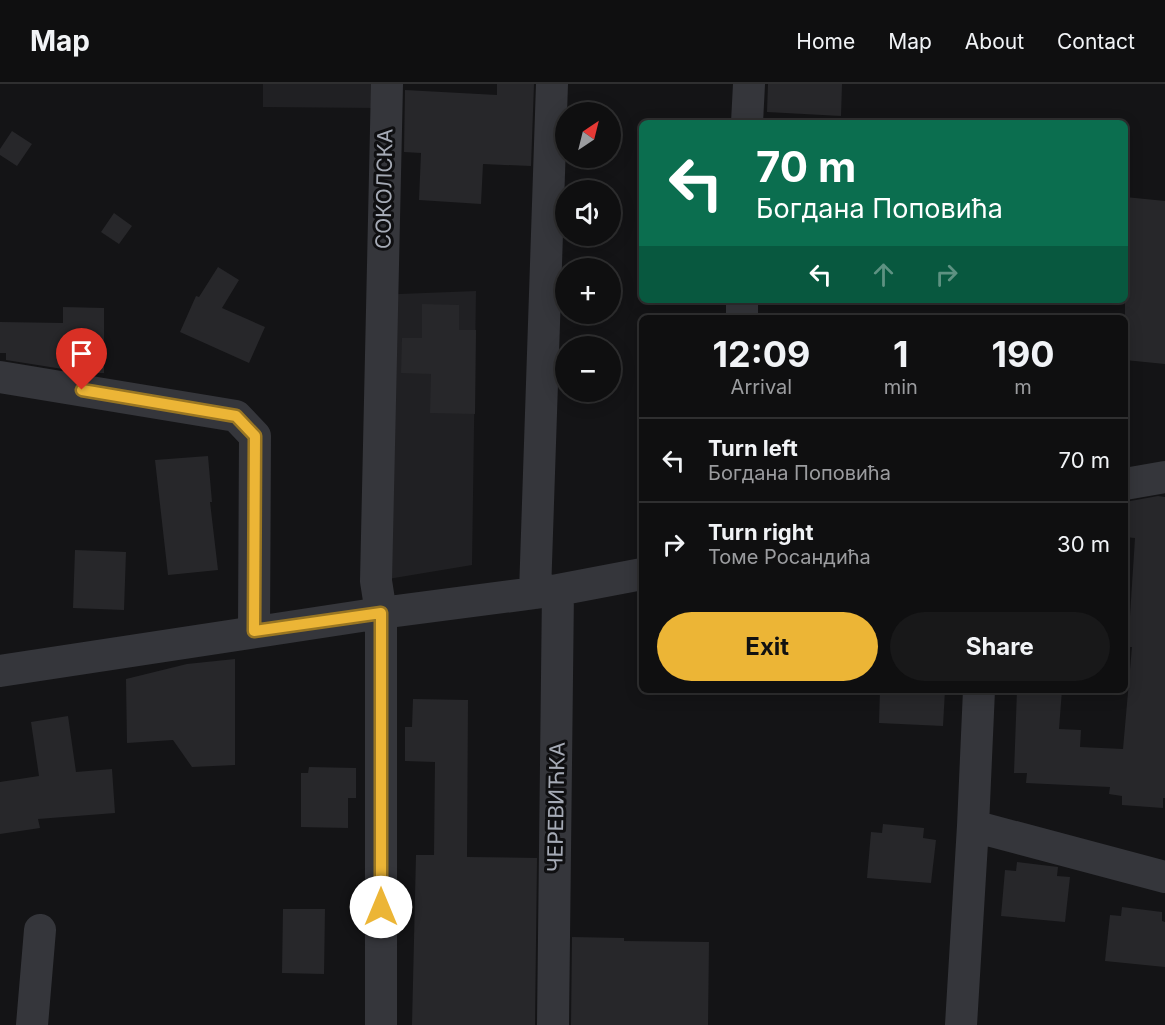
<!DOCTYPE html>
<html lang="en">
<head>
<meta charset="utf-8">
<style>
  :root { --surface:#0f0f10; --page:#181819; --text:#f1f3f6; --muted:#9b9c9f; --line:#2f2f30; --accent:#ecb536 }
  body { margin:0; font-family:Inter,sans-serif; background:var(--page); color:var(--text); height:100vh; display:flex; flex-direction:column; font-size:22px; white-space:nowrap }
  * { box-sizing:border-box; margin:0 }
  p { font-size:20px; color:var(--muted) }
  .icon { flex:none; width:33px; height:33px; fill:none; stroke:currentColor; stroke-width:2; stroke-linecap:round; stroke-linejoin:round }
  .map { position:relative; flex:1; overflow:hidden }
  .details { position:absolute; left:639px; top:231px; width:489px; height:378px; display:flex; flex-direction:column; background:var(--surface); border-radius:9px; box-shadow:0 3px 15px #0003,0 0 0 2px var(--line) }
  .details>* { flex:none }
  .hud { position:absolute; left:639px; top:36px; width:489px; height:183px; border-radius:9px; box-shadow:0 3px 15px #0003,0 0 0 2px var(--line); background:#0b6e4f; color:#fff; overflow:hidden }
  .needle { width:39px; rotate:35deg }
  .fabs { position:absolute; left:555px; top:18px; display:grid; gap:12px }
  .fabs a { display:grid; place-items:center; width:66px; height:66px; border-radius:50%; background:var(--surface); box-shadow:0 3px 15px #0003,0 0 0 2px var(--line); font-size:30px }
  .pin { position:absolute; display:grid; place-items:center; width:51px; height:51px; color:#fff; margin:-62px -26px; border-radius:50% 50% 50% 0; rotate:-45deg; box-shadow:0 0 6px #0007 }
  .pin .icon { rotate:45deg }
  .me { position:absolute; width:66px; margin:-33px; rotate:0deg; stroke-linejoin:round; filter:drop-shadow(0 0 4px #0008) }
  .turn { display:flex; align-items:center; gap:21px; height:126px; padding:0 18px; font-size:27px }
  .turn .icon { width:78px; height:78px; stroke-width:2.5 }
  .turn b { display:block; font-size:42px; line-height:51px }
  .lanes { display:flex; align-items:center; height:57px; padding:0 18px; background:#0003; justify-content:center; gap:30px; direction:ltr }
  .lanes .off { opacity:.35 }
  .eta { display:flex; justify-content:space-evenly; align-items:center; height:102px; text-align:center }
  .eta b { font-size:36px; font-weight:700; line-height:42px }
  .button { display:flex; gap:12px; margin-top:auto; padding:12px 18px }
  .button a { flex:1; height:69px; border-radius:36px; background:var(--accent); color:#111; font-size:24px; font-weight:700; line-height:69px; text-align:center }
  .button a+a { background:var(--page); color:var(--text) }
  ul { padding:0; list-style:none }
  li { display:flex; align-items:center; gap:18px; height:84px; padding:0 18px; border-top:2px solid var(--line) }
  li div { flex:1 }
  li b { display:block; font-size:22px }
  li em { font-style:normal }
  header { display:flex; align-items:center; gap:36px; box-sizing:border-box; height:84px; padding:0 30px; background:var(--surface); border-bottom:2px solid var(--line) }
  header strong { font-size:28px }
  nav { display:flex; gap:33px; margin-inline-start:auto; font-size:21px }
  .map>svg:first-child { display:block }
  .built { fill:#202023 }
  .building { fill:#27272a }
  .lines { fill:none; stroke-linecap:round; stroke-linejoin:round }
  .minor { stroke:#35363b; stroke-width:32 }
  .route-casing { stroke:#997623; stroke-width:15 }
  .route { stroke:#ecb536; stroke-width:10 }
  .labels { text-anchor:middle; dominant-baseline:central; stroke-width:6; stroke-linejoin:round; paint-order:stroke }
  .street-label { font-size:21px; fill:#a6abb6; stroke:#0f0f11 }
</style>
</head>
<body>
<header>
<strong>Map</strong>
<nav><a>Home</a><a>Map</a><a>About</a><a>Contact</a></nav>
</header>
<div class="map">
<svg width="1165" height="941" viewBox="0 0 1165 941">
  <rect width="100%" height="100%" fill="#141416"/>
  <!-- built -->
  <path class="built" d="M263,0H377V24L263,23Z
    M476,207L472,481L370,498L374,211Z"/>
  <!-- building -->
  <path class="building" d="M497,0H534L531,82L483,80L481,120L419,116L421,69L404,68L405,6L497,11Z
    M768,0H842L841,32L767,28Z
    M12,47L32,60L17,82L0,71V65Z
    M1125,113L1165,117V280L1125,276Z
    M114,129L132,142L119,160L101,148Z
    M218,183L239,196L222,224L265,243L249,279L180,248L196,212L199,213Z
    M422,220L459,221V246H476L475,330L430,329L431,290L401,289L402,254H422Z
    M63,223L104,224V289H88L6,276V269H0V238L63,239Z
    M208,372L212,418H210L218,486L168,491L155,376Z
    M1158,412L1165,413V714H1163V724L1122,721V712L1109,710L1110,703L1026,699L1027,689H1014L1017,606H1062L1059,645L1081,646L1080,663L1123,665L1132,563H1128L1135,454L1125,453V418Z
    M75,466L126,468L124,526L73,524Z
    M235,575V681L192,683L173,656L127,659L126,595L187,580Z
    M880,606H945L943,642L879,639Z
    M413,615L468,616L467,773L537,774L535,941H412L416,771H434L435,678L405,677V643H412Z
    M68,632L76,688L112,685L115,729L38,735L40,744L0,750V698L39,692L31,638Z
    M309,683L356,684V714H348V744L301,743V689H308Z
    M883,740L924,744L923,754L936,756L931,799L867,794L871,748L882,749Z
    M1017,778L1058,783L1057,792L1070,793L1065,838L1001,832L1005,786L1016,787Z
    M1122,823L1162,828V837L1165,838V883L1105,877L1110,831L1121,832Z
    M283,825H325L324,890L282,889Z
    M572,853L624,854V857L709,858L708,941H571Z"/>
  <g class="lines">
    <!-- minor -->
    <path class="minor" d="M747,39L749,0
      M742,234V216
      M0,293L236,332L255,352L254,547
      M1125,400L1165,393
      M535,509L552,0
      M0,587L381,529L558,506L642,490
      M973,742L1165,793
      M32,941L40,846
      M381,941V529L376,497L387,0
      M553,941L558,506
      M961,941L973,742L979,606"/>
  </g>
  <g class="lines">
    <defs>
      <path id="route" d="M82,306L236,332L255,352L254,547L381,529V823"/>
    </defs>
    <!-- route casing -->
    <use href="#route" class="route-casing"/>
    <!-- route -->
    <use href="#route" class="route"/>
  </g>
  <g class="labels">
    <!-- street labels -->
    <g class="street-label">
      <text transform="translate(384 105) rotate(-89)">СОКОЛСКА</text>
      <text transform="translate(556 723) rotate(-89)">ЧЕРЕВИЋКА</text>
    </g>
  </g>
</svg>
<div class="fabs">
<a><svg class="needle" viewBox="-14 -14 28 28"><path d="M0-13l5 13h-10z" fill="#e53935"/><path d="M0 13l5-13h-10z" fill="#9b9c9f"/></svg></a>
<a><svg class="icon" aria-label="sound" viewBox="0 0 24 24"><path d="M4 9h4l5-4v14l-5-4H4zM17 9q2 3 0 6"/></svg></a>
<a>+</a>
<a>−</a>
</div>
<div class="pin" style="left:82px;top:306px;background:#d93025"><svg class="icon" aria-label="arrive" viewBox="0 0 24 24"><path d="M6 21V4h12l-3 4 3 4H6"/></svg></div>
<svg class="me" style="left:381px;top:823px" viewBox="-20 -20 40 40"><circle r="19" fill="#fff"/><path d="M0-13L10 11 0 6-10 11z" fill="#ecb536"/></svg>
<div class="hud">
<div class="turn"><svg class="icon" aria-label="left" viewBox="0 0 24 24"><path d="M17 20v-9H6M10 6l-5 5 5 5"/></svg><div><b>70 m</b>Богдана Поповића</div></div>
<div class="lanes"><svg class="icon" aria-label="left" viewBox="0 0 24 24"><path d="M17 20v-9H6M10 6l-5 5 5 5"/></svg><svg class="icon off" aria-label="ahead" viewBox="0 0 24 24"><path d="M12 20V5M6 11l6-6 6 6"/></svg><svg class="icon off" aria-label="right" viewBox="0 0 24 24"><path d="M7 20v-9h11M14 6l5 5-5 5"/></svg></div>
</div>
<section class="details">
<div class="eta">
<div><b>12:09</b><p>Arrival</p></div>
<div><b>1</b><p>min</p></div>
<div><b>190</b><p>m</p></div>
</div>
<ul>
<li><svg class="icon" aria-label="left" viewBox="0 0 24 24"><path d="M17 20v-9H6M10 6l-5 5 5 5"/></svg><div><b>Turn left</b><p>Богдана Поповића</p></div><em>70 m</em></li>
<li><svg class="icon" aria-label="right" viewBox="0 0 24 24"><path d="M7 20v-9h11M14 6l5 5-5 5"/></svg><div><b>Turn right</b><p>Томе Росандића</p></div><em>30 m</em></li>
</ul>
<div class="button"><a>Exit</a><a>Share</a></div>
</section>
</div>
</body>
</html>
